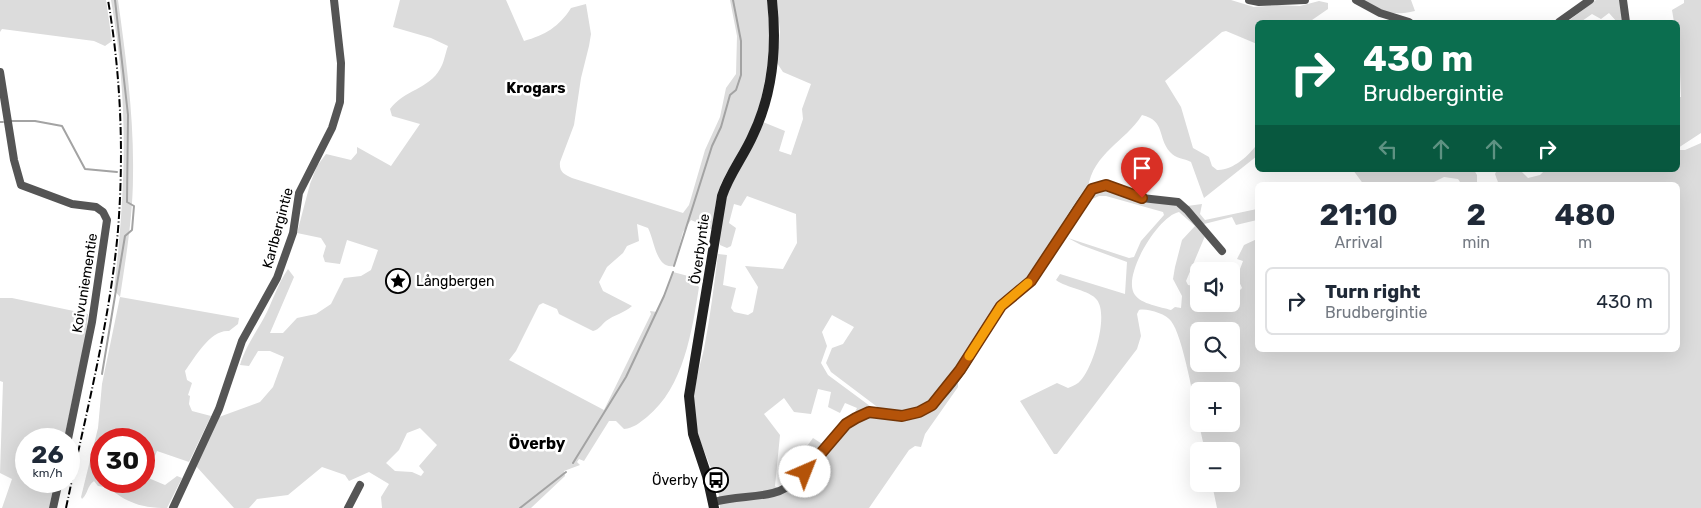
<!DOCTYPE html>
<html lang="en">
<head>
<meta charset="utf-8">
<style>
  :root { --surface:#fff; --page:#f2f2f3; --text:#1f2937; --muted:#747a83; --line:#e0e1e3 }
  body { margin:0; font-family:Rubik,sans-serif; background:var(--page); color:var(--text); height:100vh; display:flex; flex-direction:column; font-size:19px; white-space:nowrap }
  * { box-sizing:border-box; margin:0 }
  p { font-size:16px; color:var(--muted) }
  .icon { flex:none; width:28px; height:28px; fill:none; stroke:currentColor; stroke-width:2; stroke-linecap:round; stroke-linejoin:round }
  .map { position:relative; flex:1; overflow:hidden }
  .drawer { position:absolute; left:1255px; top:182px; width:425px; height:170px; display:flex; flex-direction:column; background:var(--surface); border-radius:8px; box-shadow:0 5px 20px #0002 }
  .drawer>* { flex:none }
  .banner { position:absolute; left:1255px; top:20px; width:425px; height:152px; border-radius:8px; box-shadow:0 5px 20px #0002; background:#0b6e4f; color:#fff; overflow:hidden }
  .controls { position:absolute; left:1190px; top:262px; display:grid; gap:10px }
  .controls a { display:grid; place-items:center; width:50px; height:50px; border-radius:8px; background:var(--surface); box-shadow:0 5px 20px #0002; font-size:25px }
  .speed { position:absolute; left:15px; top:428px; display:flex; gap:10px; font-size:25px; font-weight:700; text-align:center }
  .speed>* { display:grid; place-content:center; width:65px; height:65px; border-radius:50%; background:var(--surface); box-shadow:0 5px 20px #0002; line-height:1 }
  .speed small { font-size:12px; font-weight:400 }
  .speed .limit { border:8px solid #d22; background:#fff; color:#111 }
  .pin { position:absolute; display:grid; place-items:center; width:42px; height:42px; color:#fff; margin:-51px -21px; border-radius:50% 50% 50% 0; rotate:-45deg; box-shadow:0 0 5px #0007 }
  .pin .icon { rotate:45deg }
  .me { position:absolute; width:55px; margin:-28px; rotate:44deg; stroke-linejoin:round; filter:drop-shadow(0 0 4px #0008) }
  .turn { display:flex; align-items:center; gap:18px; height:105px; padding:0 25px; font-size:22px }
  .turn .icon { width:65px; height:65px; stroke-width:2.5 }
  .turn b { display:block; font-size:35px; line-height:42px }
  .lanes { display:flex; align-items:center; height:48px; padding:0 25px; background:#0003; justify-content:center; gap:25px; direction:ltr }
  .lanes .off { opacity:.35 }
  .eta { display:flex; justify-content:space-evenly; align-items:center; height:85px; text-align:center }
  .eta b { font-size:30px; font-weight:700; line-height:35px }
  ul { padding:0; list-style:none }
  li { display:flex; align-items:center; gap:15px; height:68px; margin:0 10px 8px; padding:0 15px; border:2px solid var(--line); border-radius:8px }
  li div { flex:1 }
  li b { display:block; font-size:19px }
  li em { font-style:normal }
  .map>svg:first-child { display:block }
  .green { fill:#dcdcdc; fill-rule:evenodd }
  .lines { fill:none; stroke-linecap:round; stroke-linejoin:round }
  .stream { stroke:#a3a3a3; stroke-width:2 }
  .street { stroke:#555; stroke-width:8 }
  .secondary { stroke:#222; stroke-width:10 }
  .rail { stroke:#000; stroke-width:2; stroke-dasharray:8 2.5 1 2.5; stroke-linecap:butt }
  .route-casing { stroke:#753606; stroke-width:12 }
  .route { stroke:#b45309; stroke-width:9 }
  .slow { stroke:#f59e0b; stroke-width:9 }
  .labels { text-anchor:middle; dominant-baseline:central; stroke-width:5; stroke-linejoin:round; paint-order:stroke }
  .street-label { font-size:14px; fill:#000; stroke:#fff }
  .poi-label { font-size:14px; fill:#000; stroke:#fff; text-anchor:start }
  .neighbourhood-label { font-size:15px; font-weight:bold; fill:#000; stroke:#fff }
  .quarter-label { font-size:16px; font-weight:bold; fill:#000; stroke:#fff }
</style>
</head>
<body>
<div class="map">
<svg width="1701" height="508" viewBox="0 0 1701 508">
  <rect width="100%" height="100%" fill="#fff"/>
  <!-- green -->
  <path class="green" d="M0,0H106L112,41L105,46L94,41L2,29L0,32Z
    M111,0H118C126,58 134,117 133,175C133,216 126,257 120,297L239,318L238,324L229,331C211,329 195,357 185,371L187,380L192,383L188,395L190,396L189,404L192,411L211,416L189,462L157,451L146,477L165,485L177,476L182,478L167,508C153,508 142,507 129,501C117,496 111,487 98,486L94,481C87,486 88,494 82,499L81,497L98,428L102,384L120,297L114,290C126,187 129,103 111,0ZM101,439H144V481H101Z
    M400,0H506L524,41C545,35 559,27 571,8L586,4L591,34L589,46L581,78L574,125L560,162C559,172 564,174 572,178L683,213L689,205L705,150L720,117L726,88L736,74L737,36L730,0H767C773,47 766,95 748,139C742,152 731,164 724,178C715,193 715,212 713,230L691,220L683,232L674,266C656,269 655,242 648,228L637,224L639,241L627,246L623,253L607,267L599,282L603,291L632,306C624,313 614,315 606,321C601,325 600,329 593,331L559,314L557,309L543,303L539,305L516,351L509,360L604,410L651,314L650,311L657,312L673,272L688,276L699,287C692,331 684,387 647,417C639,423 634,428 624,429L616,421H609L584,461L579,459L577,462L580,465L564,471L565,476L531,508H382L381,497L389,484L369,472L349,481L345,475L322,467L288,495L257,499L249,508H234L196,466L219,417L260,402L273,387L284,357L270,351H258L249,366L240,365C246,345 258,330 267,312C274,297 279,282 288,269L294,277L270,333H283L297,318L316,314L331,304L344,278L361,276L371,270L378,250L347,240L340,264L325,262L323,256L326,246L321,238L297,233L310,184L317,166L326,154L351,160L357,153V147L391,166L420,124L392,116L390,109C404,90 429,89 440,69C444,63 445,54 448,46L431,38L393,27ZM420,428L437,445L419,466L424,472L421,476L412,472L395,471L386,463L399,450L407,433Z
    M777,0H1231L1254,7L1277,5L1300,6L1319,1L1328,3V9L1312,20L1313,22H1258L1257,44L1226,31L1222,32L1165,81L1181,107L1193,148L1209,157L1212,166L1217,170C1232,171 1250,155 1257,144V156L1204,198L1191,162C1184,158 1176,159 1170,152C1157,137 1166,121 1142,115C1125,142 1093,153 1088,188L1031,275L1009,293L992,312L958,368V387L925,434L921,447L915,446L909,450L869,508H720C720,474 697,448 694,413C692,391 699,370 704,349C710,318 714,286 718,254L727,255L723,285L736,288L731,308L734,312L748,315L753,312L758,287L745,266L783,269L797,243L796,214L747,196L741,206L734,204L729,223L736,228L731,246L727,248L720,245C716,200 743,160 763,122L785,131L779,151L791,155L803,119L802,109L811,84L783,72L777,63L780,32ZM832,315L854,327L843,344L832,348L826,363L831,372L884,412C853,421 850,423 830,449L813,438L799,457L788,465L783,493L775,486L780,435L764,414L784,398L794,412L811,414L818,389L831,392L828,407L840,413L845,403L857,408L853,416L874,409L828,375L821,363L827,346L822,332Z
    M1364,0H1411L1415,11C1393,16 1383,13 1364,0Z
    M1596,0H1621L1625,22H1617L1609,13L1601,19L1592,14L1582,21L1583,22H1567Z
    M1684,0H1701V133L1678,148V97H1681L1678,22H1674L1672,10L1684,3Z
    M1701,143V508H1217L1212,484H1231V451H1205L1199,424H1231V391H1199V424C1194,402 1183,336 1171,321C1166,314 1147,308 1139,310L1137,314L1141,336L1137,349L1057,454H1054L1020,401L1057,383L1068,388C1073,386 1078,384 1081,380C1093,367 1109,316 1097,300C1090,290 1066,288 1056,280L1060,274L1125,294L1127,262L1081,245L1068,238L1129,258L1134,257L1141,241L1164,215L1163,212L1106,196H1099L1086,202L1091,193L1101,189L1179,206L1205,236L1186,281L1188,285L1199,287V304L1228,307L1233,297L1242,288L1237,277L1243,261L1237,259L1244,245L1257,239L1258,350H1678V185H1499L1495,174L1497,170H1520L1528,178L1540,175L1545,170H1678V150H1685ZM1179,212L1195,226L1182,240L1175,267L1173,279L1182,296L1181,308L1175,307L1171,310C1161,307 1141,304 1135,295C1121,277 1158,216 1179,212ZM1199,331H1231V364H1199Z
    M1353,170H1474L1477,175V185H1462L1458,179L1444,177L1428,185H1364Z
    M1202,204L1200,214L1205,220L1257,209V220L1236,225L1232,217L1204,224L1187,206Z
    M0,298H12L88,314L86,335L64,439H26V481H55L49,508H2L12,479L0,473L3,382L0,381Z"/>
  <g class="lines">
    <!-- stream -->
    <path class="stream" d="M10,121H35L62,126L85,169L117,172
      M0,122H3
      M674,266L712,146L721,127L730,95L736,90L741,75V41L733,0
      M102,374L125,236L132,230L134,206L127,202L128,115L115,0
      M573,463L626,377L664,296L673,272
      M520,508L566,472"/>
    <!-- street -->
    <path class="street" d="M1249,0L1259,2L1305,0
      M1356,0L1380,13L1409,22
      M1623,0L1626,22
      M1559,22L1590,0
      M0,72L14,160L21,185L72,204L96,207L103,212L107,220L92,322L68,439
      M714,502C735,496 753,498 773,493C795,488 814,464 828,447C834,440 839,430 847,423C872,402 906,426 933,404C961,381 979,338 1000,308C1008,296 1022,291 1031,280C1056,254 1067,215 1092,189L1106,185L1142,198L1178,202L1187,210L1222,251
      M53,508L59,481
      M173,508L219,409L242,341L277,278L293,233L299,193L332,128L340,102L341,63L334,0
      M348,508L360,485"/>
    <!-- secondary -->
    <path class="secondary" d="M714,508L707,476L693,434L689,396L722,196C729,174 744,156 753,135C773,93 777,46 772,0"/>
    <!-- rail -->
    <path class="rail" d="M66,508C85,417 110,322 118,230C124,153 121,76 108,0"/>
  </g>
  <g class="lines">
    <defs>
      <path id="route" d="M805,472L846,424L856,418L869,412L902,416L919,412L932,405L960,370L1001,306L1031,281L1092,189L1106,185L1142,198"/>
    </defs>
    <!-- route casing -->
    <use href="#route" class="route-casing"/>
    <!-- route -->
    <use href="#route" class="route"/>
    <!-- slow -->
    <path class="slow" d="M969,356L1001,306L1028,283"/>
  </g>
  <!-- icons -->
  <defs>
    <symbol id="sight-ring" viewBox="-11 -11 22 22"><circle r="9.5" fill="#fff" stroke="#000" stroke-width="1.5"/><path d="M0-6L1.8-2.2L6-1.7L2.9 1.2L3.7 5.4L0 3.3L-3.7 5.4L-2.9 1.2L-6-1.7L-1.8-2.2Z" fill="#000"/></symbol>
    <symbol id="bus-ring" viewBox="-11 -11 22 22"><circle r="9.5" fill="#fff" stroke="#000" stroke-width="1.5"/><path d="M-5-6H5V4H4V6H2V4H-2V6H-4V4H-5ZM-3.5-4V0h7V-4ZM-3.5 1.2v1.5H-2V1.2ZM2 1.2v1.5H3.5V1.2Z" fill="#000"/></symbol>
  </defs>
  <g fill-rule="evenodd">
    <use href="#sight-ring" x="384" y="267" width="28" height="28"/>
    <use href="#bus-ring" x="702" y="466" width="28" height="28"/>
  </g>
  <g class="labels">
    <!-- street labels -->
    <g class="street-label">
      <text transform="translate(278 228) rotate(-75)">Karlbergintie</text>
      <text transform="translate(700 249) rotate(-82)">Överbyntie</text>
      <text transform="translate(85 283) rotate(-81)">Koivuniementie</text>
    </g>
    <!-- poi labels -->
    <g class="poi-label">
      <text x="416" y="281">Långbergen</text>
      <text x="698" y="480" text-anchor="end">Överby</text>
    </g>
    <!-- neighbourhood labels -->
    <g class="neighbourhood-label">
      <text x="536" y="88">Krogars</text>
    </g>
    <!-- quarter labels -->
    <g class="quarter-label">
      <text x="537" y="443">Överby</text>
    </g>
  </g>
</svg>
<div class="controls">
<a><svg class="icon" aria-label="sound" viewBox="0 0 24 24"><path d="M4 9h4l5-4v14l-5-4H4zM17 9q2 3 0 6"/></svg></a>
<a><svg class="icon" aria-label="search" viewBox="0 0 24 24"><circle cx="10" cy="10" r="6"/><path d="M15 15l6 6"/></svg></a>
<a>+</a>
<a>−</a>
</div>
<div class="speed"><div>26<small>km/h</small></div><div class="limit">30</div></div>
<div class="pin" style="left:1142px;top:198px;background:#d93025"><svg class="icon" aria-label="arrive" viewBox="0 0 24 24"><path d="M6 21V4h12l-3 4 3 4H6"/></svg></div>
<svg class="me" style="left:805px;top:472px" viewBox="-20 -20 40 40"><circle r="19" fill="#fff"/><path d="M0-13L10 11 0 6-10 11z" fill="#b45309"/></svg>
<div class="banner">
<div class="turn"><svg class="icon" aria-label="right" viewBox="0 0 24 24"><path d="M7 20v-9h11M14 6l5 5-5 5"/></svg><div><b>430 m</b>Brudbergintie</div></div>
<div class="lanes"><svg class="icon off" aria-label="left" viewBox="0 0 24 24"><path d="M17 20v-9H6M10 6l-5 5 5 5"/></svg><svg class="icon off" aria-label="ahead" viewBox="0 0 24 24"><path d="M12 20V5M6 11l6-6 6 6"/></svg><svg class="icon off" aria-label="ahead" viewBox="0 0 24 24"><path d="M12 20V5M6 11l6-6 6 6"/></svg><svg class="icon" aria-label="right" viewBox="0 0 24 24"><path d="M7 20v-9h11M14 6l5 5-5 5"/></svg></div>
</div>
<section class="drawer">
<div class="eta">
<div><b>21:10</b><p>Arrival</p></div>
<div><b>2</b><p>min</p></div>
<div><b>480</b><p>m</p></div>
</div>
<ul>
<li><svg class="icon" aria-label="right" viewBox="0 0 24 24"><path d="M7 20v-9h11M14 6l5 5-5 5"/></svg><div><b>Turn right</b><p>Brudbergintie</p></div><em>430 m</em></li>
</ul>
</section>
</div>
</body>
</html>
